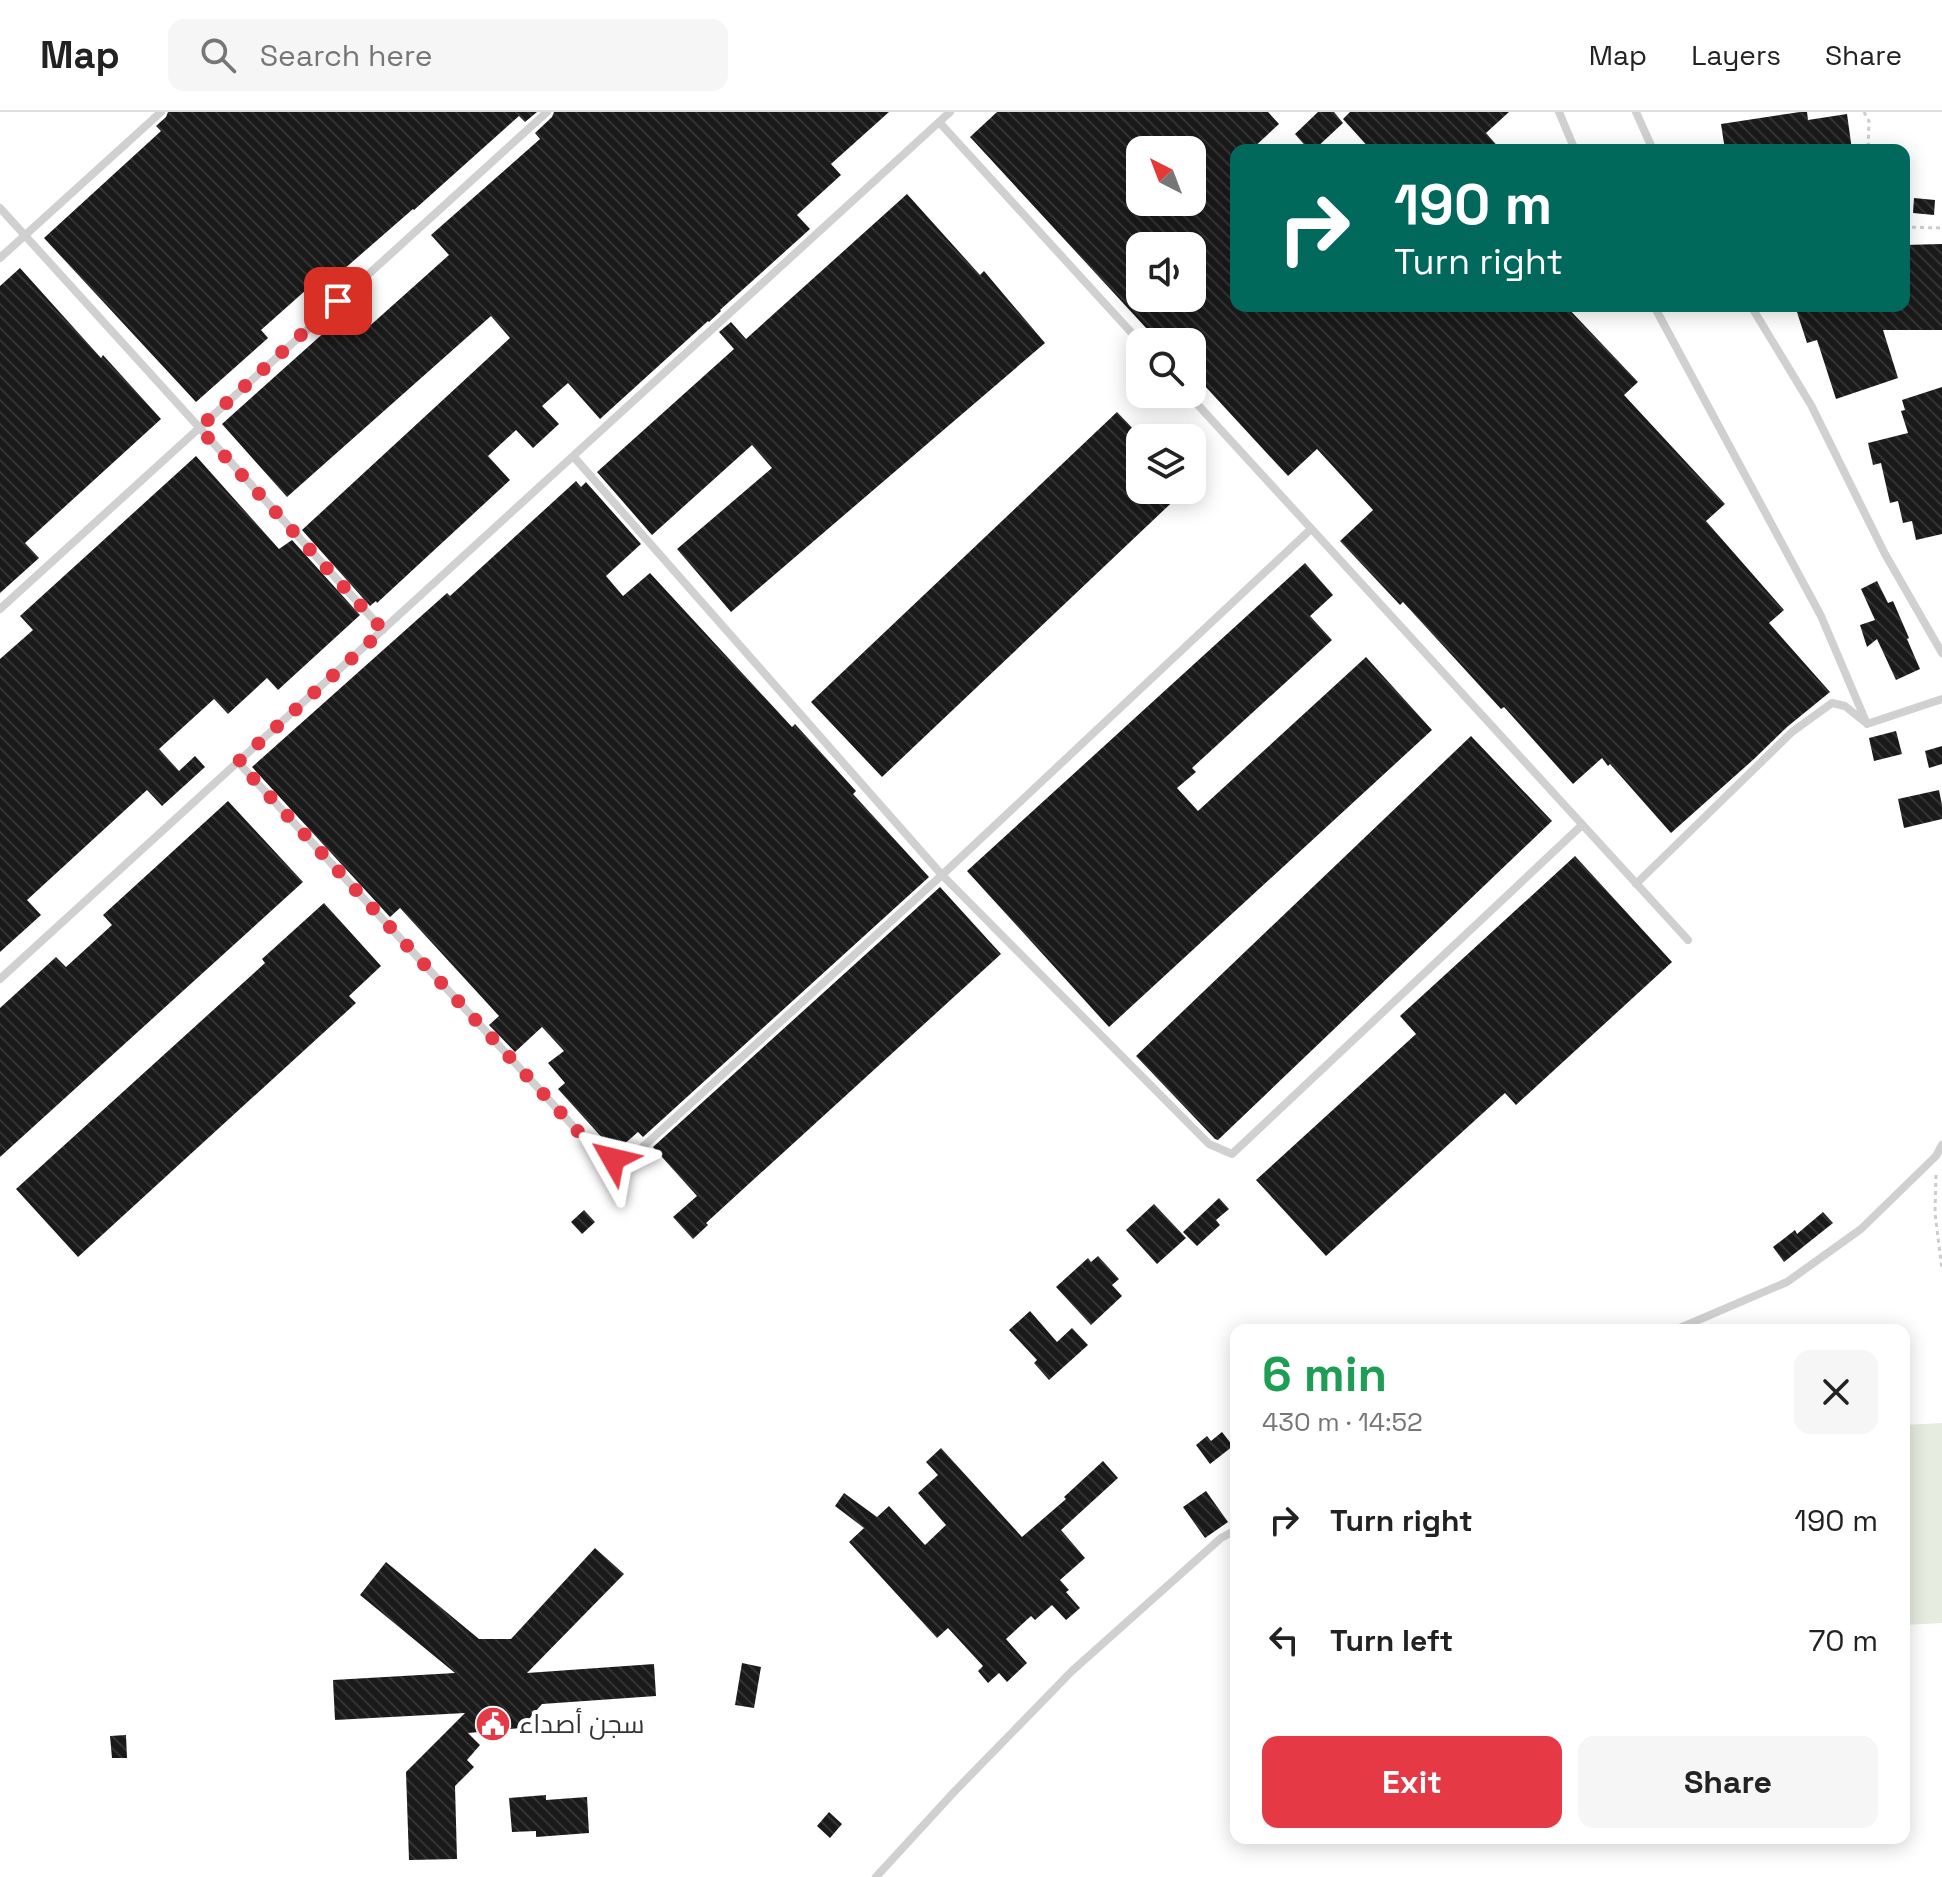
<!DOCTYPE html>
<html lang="en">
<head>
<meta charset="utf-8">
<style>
  :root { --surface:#fff; --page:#f6f6f6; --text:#222; --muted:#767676; --line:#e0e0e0; --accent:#e63946 }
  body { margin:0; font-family:"Space Grotesk",Cairo,sans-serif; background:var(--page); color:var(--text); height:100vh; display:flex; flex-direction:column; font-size:30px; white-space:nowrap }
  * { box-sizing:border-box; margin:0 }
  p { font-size:26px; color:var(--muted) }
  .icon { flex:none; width:44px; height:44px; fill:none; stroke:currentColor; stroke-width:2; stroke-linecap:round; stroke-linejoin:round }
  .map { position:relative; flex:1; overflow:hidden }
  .sheet { position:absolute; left:1230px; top:1212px; width:680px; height:520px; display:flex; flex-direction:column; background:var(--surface); border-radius:16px; box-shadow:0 4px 20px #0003 }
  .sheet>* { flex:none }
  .banner { position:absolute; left:1230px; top:32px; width:680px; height:168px; border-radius:16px; box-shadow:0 4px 20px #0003; background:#00695c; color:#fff; overflow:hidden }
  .needle { width:52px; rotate:318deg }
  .tools { position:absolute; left:1126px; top:24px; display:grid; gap:16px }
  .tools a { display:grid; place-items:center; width:80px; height:80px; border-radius:16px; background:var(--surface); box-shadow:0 4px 20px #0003; font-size:40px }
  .pin { position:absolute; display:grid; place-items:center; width:68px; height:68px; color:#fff; margin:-34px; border-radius:16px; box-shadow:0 4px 12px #0006 }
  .me { position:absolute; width:88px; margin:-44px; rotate:307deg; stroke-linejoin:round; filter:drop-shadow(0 0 6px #0008) }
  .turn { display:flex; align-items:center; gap:28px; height:168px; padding:0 32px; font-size:36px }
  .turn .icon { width:104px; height:104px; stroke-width:2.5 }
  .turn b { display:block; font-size:56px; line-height:68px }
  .round { display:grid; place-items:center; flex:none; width:84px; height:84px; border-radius:16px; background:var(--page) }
  .summary { display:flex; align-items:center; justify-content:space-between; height:136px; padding:0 32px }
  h1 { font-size:48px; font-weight:800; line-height:60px; color:#1e9e55 }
  .button { display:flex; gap:16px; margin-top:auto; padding:16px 32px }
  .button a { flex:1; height:92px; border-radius:16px; background:var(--accent); color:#fff; font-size:32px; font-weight:800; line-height:92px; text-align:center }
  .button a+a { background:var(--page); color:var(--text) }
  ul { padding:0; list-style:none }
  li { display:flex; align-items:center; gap:24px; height:120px; padding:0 32px }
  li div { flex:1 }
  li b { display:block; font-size:30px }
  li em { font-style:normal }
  header { display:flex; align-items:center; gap:48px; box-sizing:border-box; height:112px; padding:0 40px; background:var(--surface); border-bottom:2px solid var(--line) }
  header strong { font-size:38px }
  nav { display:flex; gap:44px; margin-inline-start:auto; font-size:28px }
  .search { width:560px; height:72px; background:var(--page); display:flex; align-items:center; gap:20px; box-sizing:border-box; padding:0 28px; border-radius:16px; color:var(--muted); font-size:30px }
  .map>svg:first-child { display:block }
  .pitch { fill:#e6ecdf }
  .building { fill:url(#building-back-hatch); fill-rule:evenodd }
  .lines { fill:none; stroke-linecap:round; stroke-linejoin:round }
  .path { stroke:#cdcdcd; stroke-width:3; stroke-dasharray:4 4; stroke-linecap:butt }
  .lane { stroke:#d0d0d0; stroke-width:8 }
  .route { stroke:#e63946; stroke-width:14; stroke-dasharray:0 25.2 }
  .labels { text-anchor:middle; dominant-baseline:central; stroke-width:8; stroke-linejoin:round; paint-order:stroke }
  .poi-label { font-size:26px; fill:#333; stroke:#fff; text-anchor:start }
</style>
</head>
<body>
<header>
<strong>Map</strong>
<div class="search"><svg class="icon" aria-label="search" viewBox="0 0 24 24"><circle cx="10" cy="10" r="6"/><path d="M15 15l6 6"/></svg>Search here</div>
<nav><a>Map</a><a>Layers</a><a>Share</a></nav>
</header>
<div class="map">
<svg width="1942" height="1765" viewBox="0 0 1942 1765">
  <defs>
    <pattern id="building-back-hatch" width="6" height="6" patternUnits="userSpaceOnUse" patternTransform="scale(2)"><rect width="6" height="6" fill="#1a1a1a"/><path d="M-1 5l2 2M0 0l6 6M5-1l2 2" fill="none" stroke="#333"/></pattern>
  </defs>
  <rect width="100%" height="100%" fill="#fff"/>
  <!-- pitch -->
  <path class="pitch" d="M1942,1311V1511L1904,1513V1313Z"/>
  <!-- building -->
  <path class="building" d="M168,0H537L525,10L519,4L414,98L413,97L312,185L306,178L261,218L268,226L196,290L44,126L161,19L156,14L166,5Z
    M554,0H889L831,52L841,63L797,103L810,117L720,198L721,199L709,210L708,209L600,307L568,271L542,294L559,312L533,336L516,318L488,344L510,368L377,491L376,489L370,494L302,418L510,226L491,204L287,385L222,312L347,200L364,219L449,143L431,123L540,27L535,21L552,5Z
    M997,0H1268L1279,12L1251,38H1236V194H1566L1638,270L1624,283L1725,392L1706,409L1784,498L1769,511L1830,580L1787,615L1754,647L1671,721L1610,652L1608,654L1602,646L1573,672L1504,595L1501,597L1403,490L1400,493L1340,429L1373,398L1317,337L1288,364L1192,260V230H1159L970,25ZM1140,38H1192V90H1140ZM1140,134H1192V186H1140Z
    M1318,0H1334L1343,11L1314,38H1309L1295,22Z
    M1350,0H1509L1486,21L1501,38H1371L1343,7Z
    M1800,0H1807L1808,8L1847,2L1852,38H1725L1721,12Z
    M907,82L980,163L984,159L1045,231L731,500L677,437L772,356L752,333L652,423L597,360L734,237L719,220L731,210L746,227Z
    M1914,86L1935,88L1934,103L1913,101Z
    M1942,132V218H1883L1898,266L1836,287L1817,228L1807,231L1795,194H1904V133Z
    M20,156L101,246L103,243L161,307L25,431L39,446L0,481V174Z
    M1942,275V422L1916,428L1912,409L1903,411L1898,389L1890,391L1881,351L1873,353L1868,331L1908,321L1901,299L1905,298L1902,288Z
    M1117,300L1140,324V378H1185L882,665L811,590Z
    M196,344L279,437L292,428L360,503L278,578L267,566L228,602L214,587L159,637L179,659L195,644L205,655L162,694L147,678L27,788L41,803L0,840V547L33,518L20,504Z
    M576,369L581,375L586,370L641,432L606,464L623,484L650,461L792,615L795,612L856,679L853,682L929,765L643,1025L638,1020L615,1040L558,977L565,971L548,951L564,939L542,915L515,940L489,913L499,904L400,796L390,805L252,655L447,481L450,484Z
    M1305,451L1333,483L1310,504L1332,528L1192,656L1196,660L1177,676L1198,699L1366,545L1432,618L1109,915L967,759Z
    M1877,469L1888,491L1893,489L1909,526L1907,527L1920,557L1896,568L1877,527L1867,535L1860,513L1875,508L1861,477Z
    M1896,619L1902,642L1874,649L1869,626Z
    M1471,624L1552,709L1218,1028L1215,1027L1136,944Z
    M1942,634V652L1929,656L1925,639Z
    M1939,678L1942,693V707L1904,716L1898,687Z
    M228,689L303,770L0,1045V896L56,845L66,855L112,813L103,803Z
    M1575,744L1672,850L1516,993L1505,981L1326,1144L1256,1068L1416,922L1400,904Z
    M940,775L1001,842L706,1111L708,1113L693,1127L673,1105L697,1084L653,1035Z
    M324,791L381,854L349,884L356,891L78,1145L16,1077L265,851L262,847Z
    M1219,1086L1229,1097L1216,1108L1220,1113L1197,1134L1183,1120Z
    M1154,1092L1186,1126L1157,1152L1126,1118Z
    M584,1098L595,1110L582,1122L571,1110Z
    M1823,1100L1833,1111L1784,1150L1773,1135L1795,1118L1797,1122Z
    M1098,1144L1119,1167L1112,1173L1122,1184L1091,1213L1056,1175L1088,1146L1091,1150Z
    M1030,1199L1057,1230L1072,1216L1088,1233L1049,1268L1034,1251L1037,1248L1009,1218Z
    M1222,1320L1233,1334L1210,1352L1196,1333L1207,1324L1211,1329Z
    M941,1336L1022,1425L1066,1387L1064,1385L1103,1349L1118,1366L1061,1418L1085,1446L1060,1468L1069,1478L1066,1480L1080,1496L1066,1508L1052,1493L1035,1508L1031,1504L1006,1527L1027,1551L1007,1570L999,1561L988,1571L978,1559L983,1554L948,1516L937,1526L849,1430L864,1416L835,1394L844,1381L877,1405L889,1394L925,1433L946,1413L918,1381L938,1363L926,1350Z
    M1206,1379L1228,1410L1205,1426L1183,1395Z
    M595,1436L624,1462L527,1561L654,1552L656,1584L542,1592L521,1616L468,1621L480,1633L467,1648L474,1655L455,1674L457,1747L409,1748L406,1660L465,1601L335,1608L333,1568L455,1561L360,1483L386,1450L479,1527H511Z
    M742,1551L761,1555L754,1596L735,1593Z
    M126,1623L127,1646H112L110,1624Z
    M546,1683V1688L587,1685L589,1721L536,1725V1719L512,1720L509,1686Z
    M829,1700L842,1712L830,1726L817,1714Z"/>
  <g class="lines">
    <!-- path -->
    <path class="path" d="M1864,0L1869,9L1868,38
      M1904,115L1942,116
      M1936,1063L1935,1101L1942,1158"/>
    <!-- lane -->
    <path class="lane" d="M1559,0L1575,38
      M1636,0L1653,38
      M939,10L1140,230
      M0,96L383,518
      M0,146L161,0
      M1654,194L1821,504L1867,612L1942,587
      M1751,194L1811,293L1885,442L1942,541
      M1188,282L1688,828
      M573,344L942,763L1209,1032L1232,1042L1582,713
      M0,497L547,0
      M238,650L596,1039L613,1047L634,1043L942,763L1311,417
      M1636,772L1792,620L1832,591L1845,594L1866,611
      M0,867L950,0
      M1675,1218L1787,1170L1861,1117L1936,1044L1942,1033
      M876,1765L954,1680L1072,1559L1221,1426L1236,1418"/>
  </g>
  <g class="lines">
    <!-- route -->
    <path class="route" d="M338,189L199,316L383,518L238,650L596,1039L613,1047"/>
  </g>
  <!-- icons -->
  <defs>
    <symbol id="civic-disc" viewBox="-11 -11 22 22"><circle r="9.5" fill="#e63946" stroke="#fff"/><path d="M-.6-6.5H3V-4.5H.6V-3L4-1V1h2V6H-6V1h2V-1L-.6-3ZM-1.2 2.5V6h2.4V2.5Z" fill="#fff"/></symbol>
  </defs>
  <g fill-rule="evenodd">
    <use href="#civic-disc" x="473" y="1592" width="40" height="40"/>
  </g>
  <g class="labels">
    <!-- poi labels -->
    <g class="poi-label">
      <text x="519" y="1612">سجن أصداء</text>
    </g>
  </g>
</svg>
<div class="tools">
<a><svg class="needle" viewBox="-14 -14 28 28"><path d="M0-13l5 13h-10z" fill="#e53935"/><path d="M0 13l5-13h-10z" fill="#767676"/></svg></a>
<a><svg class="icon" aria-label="sound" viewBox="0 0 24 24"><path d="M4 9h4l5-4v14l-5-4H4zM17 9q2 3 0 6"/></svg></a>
<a><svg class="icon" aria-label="search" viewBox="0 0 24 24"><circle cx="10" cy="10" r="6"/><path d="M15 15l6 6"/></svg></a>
<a><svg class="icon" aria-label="layers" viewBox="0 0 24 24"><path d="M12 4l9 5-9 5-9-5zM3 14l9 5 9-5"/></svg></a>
</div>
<div class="pin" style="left:338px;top:189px;background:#d93025"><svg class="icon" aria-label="arrive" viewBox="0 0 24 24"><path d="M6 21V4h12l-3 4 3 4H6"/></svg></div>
<svg class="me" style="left:613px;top:1047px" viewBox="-20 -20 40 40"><path d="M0-17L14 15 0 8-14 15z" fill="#e63946" stroke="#fff" stroke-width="4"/></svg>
<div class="banner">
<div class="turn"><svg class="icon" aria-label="right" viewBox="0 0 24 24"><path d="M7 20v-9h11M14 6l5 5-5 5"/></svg><div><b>190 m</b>Turn right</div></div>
</div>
<section class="sheet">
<div class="summary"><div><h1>6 min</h1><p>430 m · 14:52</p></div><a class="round"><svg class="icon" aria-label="close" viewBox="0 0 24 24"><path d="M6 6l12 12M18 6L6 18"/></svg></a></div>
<ul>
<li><svg class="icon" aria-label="right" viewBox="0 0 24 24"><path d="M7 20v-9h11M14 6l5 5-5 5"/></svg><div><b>Turn right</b></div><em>190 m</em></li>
<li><svg class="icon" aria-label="left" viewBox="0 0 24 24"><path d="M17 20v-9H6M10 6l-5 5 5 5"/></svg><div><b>Turn left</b></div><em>70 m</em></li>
</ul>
<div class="button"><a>Exit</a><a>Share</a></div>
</section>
</div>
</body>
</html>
